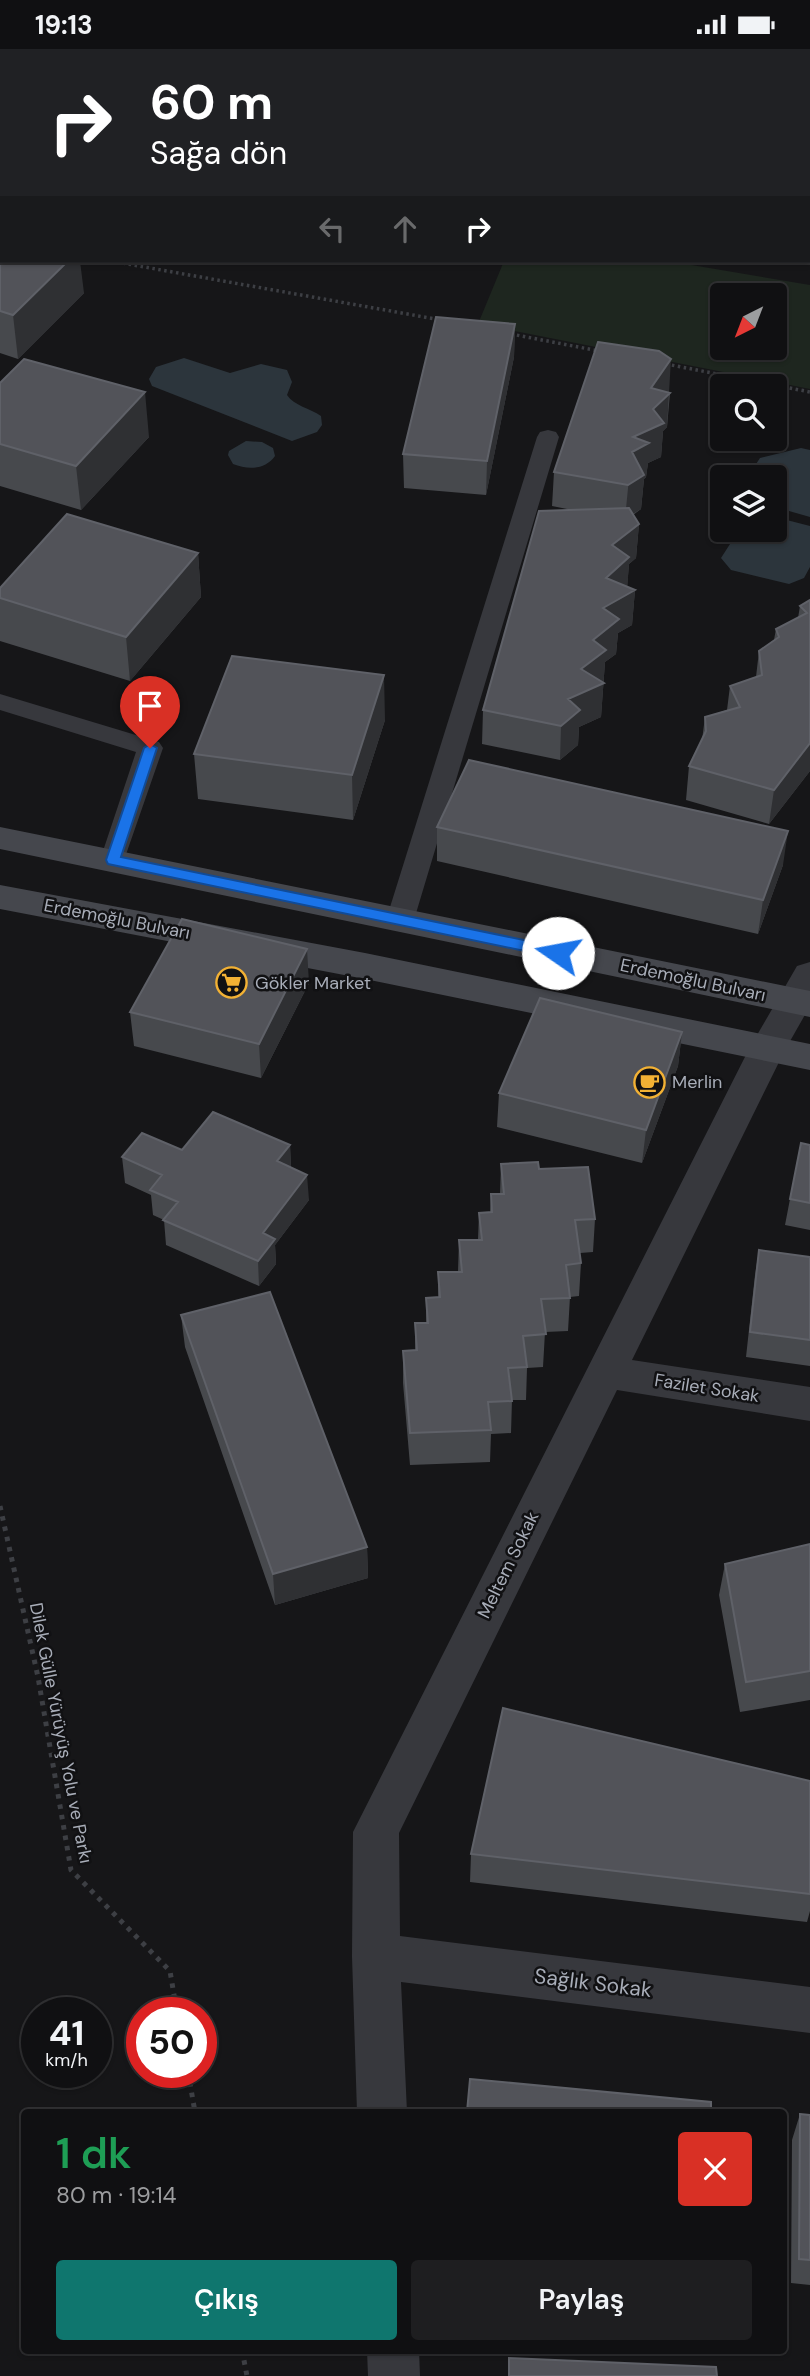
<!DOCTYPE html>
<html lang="tr">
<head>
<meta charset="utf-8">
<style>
  :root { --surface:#101012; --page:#1e1e20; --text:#f1f3f6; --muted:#9c9d9f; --line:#303032; --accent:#0f766e }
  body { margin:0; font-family:"DM Sans",sans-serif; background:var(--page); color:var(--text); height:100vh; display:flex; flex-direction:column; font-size:26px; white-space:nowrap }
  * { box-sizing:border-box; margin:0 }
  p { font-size:23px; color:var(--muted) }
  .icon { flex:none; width:38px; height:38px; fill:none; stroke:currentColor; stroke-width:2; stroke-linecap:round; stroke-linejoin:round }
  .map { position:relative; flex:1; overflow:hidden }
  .sheet { position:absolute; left:21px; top:2060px; width:766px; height:245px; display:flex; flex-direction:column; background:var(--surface); border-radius:7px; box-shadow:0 2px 5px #0004,0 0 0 2px var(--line) }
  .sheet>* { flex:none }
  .hud { position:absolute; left:0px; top:0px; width:810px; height:214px; box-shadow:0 2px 5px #0004,0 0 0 2px var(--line); background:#202124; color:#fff; overflow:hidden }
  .needle { width:46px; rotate:222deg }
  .controls { position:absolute; left:710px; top:234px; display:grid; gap:14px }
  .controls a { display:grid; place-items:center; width:77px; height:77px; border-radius:7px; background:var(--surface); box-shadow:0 2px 5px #0004,0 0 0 2px var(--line); font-size:35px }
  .speed { position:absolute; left:21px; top:1948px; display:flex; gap:14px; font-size:35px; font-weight:700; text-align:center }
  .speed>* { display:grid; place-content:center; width:91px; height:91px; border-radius:50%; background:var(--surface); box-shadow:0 2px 5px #0004,0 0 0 2px var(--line); line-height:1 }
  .speed small { font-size:18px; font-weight:400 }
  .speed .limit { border:10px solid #d22; background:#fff; color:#111 }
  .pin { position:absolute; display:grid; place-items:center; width:60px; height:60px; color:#fff; margin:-72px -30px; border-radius:50% 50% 50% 0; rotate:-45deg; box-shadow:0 0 7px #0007 }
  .pin .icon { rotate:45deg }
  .me { position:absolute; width:77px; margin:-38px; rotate:282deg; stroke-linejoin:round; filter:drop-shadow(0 0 5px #0008) }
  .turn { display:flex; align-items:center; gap:24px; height:147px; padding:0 35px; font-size:32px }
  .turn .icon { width:91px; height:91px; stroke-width:2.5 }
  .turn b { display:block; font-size:49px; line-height:60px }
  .lanes { display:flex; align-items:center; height:66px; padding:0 35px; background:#0003; justify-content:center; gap:35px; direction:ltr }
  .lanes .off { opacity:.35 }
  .round { display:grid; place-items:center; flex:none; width:74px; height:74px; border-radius:7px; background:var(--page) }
  .summary { display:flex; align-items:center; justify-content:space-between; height:119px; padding:0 35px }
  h1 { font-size:42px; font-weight:600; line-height:52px; color:#1e9e55 }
  .button { display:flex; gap:14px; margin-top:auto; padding:14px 35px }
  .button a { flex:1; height:80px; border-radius:7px; background:var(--accent); color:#fff; font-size:28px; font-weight:600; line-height:80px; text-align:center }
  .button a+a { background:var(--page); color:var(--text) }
  .status { display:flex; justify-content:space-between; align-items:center; height:49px; padding:0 35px; background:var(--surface); direction:ltr }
  .status svg { height:19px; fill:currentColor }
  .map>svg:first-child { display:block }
  .green { fill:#1e261f; fill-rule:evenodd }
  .water { fill:#2c353c }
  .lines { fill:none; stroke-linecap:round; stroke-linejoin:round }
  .path-far1 { stroke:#3d3f44; stroke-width:3.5; stroke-dasharray:2.5 3.5; stroke-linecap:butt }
  .path { stroke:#3d3f44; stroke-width:5; stroke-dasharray:4.5 6; stroke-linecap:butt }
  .lane { fill:#37383d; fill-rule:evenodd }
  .street { fill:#37383d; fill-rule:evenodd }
  .secondary { fill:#45474d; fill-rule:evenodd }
  .wall { fill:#47494d }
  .shaded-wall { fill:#2f3033 }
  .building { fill:#525359; stroke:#5f6168; stroke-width:2 }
  .route { fill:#1a73e8; stroke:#114b97; stroke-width:2 }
  .labels { text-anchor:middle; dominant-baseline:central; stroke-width:5; stroke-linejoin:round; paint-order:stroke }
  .street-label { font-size:18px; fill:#a8adb8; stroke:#111113 }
  .poi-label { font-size:18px; fill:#a8adb8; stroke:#111113; text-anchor:start }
  .near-street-label { font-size:21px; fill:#a8adb8; stroke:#111113 }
</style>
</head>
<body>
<div class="status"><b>19:13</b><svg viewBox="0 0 49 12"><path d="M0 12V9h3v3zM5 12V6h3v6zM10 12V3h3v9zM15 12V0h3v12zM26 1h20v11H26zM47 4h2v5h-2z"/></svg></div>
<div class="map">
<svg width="810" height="2327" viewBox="0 0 810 2327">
  <rect width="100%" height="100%" fill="#161618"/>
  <!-- green -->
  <path class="green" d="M504,212H668L810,236V340L478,275ZM723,247H775V299H723Z"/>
  <!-- water -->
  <path class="water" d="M0,0H810V195L808,2H2V43Z
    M184,309L230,324L261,315L287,321L292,333L287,346C294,357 310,359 321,367L322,376L317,383L292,392L152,337L149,330L156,318Z
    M246,392L262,393L273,399L275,407C265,421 248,421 233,415L228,406L229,402Z
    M801,399L810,401V468L775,458V429H747L760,409Z
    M775,468L810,477V518L804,529L789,535L731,521L721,509L739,481H775Z"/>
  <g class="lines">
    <!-- path-far1 -->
    <path class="path-far1" d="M111,212L441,271
      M511,285L599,302
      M666,315L810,343"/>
    <!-- path -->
    <path class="path" d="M0,1457L38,1628L71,1821L170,1922L177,1964
      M188,2023L195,2063
      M242,2301L247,2327"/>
    <!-- lane -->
    <path class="lane" d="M548,381L556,383L559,388L414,871L410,878L400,880L390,878L386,871L537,388L540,383Z
      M0,645L159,693L163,699L122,817L113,820L104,817L100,811L136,703L0,661Z"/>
    <!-- street -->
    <path class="street" d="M810,913V957L785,1001L632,1311L810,1338V1372L617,1341L399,1784L400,1887L810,1938V1984L401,1933L407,2063H357L352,1907L353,1783L749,1000L797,917Z
      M367,2301H419L420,2327H368Z"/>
    <!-- secondary -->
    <path class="secondary" d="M0,778L810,942V968L0,800Z
      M0,836L365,904L810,995V1021L365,930L0,860Z"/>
  </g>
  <!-- wall -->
  <path class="wall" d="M0,180L84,244L18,310L0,304Z
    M515,275L514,308L486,446L404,439L403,405Z
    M0,334L149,388L81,461L0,437Z
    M668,344H670L667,378L663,382L661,408L648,414L646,428L644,430L641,460L633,466L639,475L636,509L629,515L627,538L635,541L632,576L618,584L616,605L605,613L601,668L579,678L578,696L560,711L482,695L483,661L572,461L552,457L554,423Z
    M198,504L201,548L130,632L0,592V539Z
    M810,551V722L769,775L686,751L689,717L702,691L705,668L727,661L730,637L756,628L759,602L774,591L776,580L798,569L800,557Z
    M385,671L353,771L198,750L194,705Z
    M437,778L783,816L758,885L437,812Z
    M309,934L261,1029L134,997L130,963Z
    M682,983L678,1017L642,1114L497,1078L499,1044Z
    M290,1096L291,1118L309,1151L275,1196L276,1215L259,1237L166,1196L164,1171L153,1166L151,1146L125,1134L122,1108L182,1101Z
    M810,1096V1181L785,1176L790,1150Z
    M501,1115L539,1120L595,1170L593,1203L580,1204L581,1214L579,1247L570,1248L568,1282L545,1283L543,1318L527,1319L526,1351H512L511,1384L491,1385L490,1413L410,1416L403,1334V1302L415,1301V1274H426V1249L438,1248V1223H458L459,1191H478L479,1164L490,1163L491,1145H500Z
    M759,1201L810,1208V1317L746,1308L755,1226Z
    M181,1266L367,1498L368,1529L275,1556L185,1298Z
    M810,1495V1651L740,1663L719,1546L725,1515Z
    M810,1732V1862L807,1873L470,1833L471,1805Z
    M800,2065L810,2066V2236L791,2234L792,2091Z"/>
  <!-- shaded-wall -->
  <path class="shaded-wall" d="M68,212H80L84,244L18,310L13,266Z
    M515,275L514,308L486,446L487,412Z
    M671,310L667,378L663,382L661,408L648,414L646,428L644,430L641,460L625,470L633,388L651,339Z
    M145,343L149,388L81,461L76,417Z
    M639,475L636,509L629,515L627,542L635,541L632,576L618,584L616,605L605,613L601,668L579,678L578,696L560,711L561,677L568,650L593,591L612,496Z
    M198,504L201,548L130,632L126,588Z
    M384,626L385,671L353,771L352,726Z
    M810,694V722L769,775L774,741Z
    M788,782L783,816L758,885L763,851Z
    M307,900L309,934L261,1029L259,995Z
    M682,983L678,1017L642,1114L646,1081Z
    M290,1096L291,1121L277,1112Z
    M307,1126L309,1151L275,1196L276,1215L259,1237L258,1212L263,1184Z
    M367,1498L368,1529L275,1556L273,1525Z"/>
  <!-- building -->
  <path class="building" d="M0,180L2,181V212H68L13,266L0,262Z
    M436,268L515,275L487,412L403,405Z
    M598,293L659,302L671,310L651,339L670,344L653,360L664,374L633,388L649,394L632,403L644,426L628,436L554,423Z
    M24,310L145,343L76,417L0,395V334Z
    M629,459L639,475L612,496L629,508L606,529L635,541L603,559L619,570L593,591L606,601L581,620L604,634L568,650L580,661L561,677L483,661L539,462Z
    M67,465L198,504L126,588L0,549V539Z
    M810,551V694L774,741L689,717L706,682L705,668L740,658L730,637L762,626L759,602L779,588L776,580L807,564L800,557Z
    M232,607L384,626L352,726L194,705Z
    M469,711L788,782L763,851L437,778Z
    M182,870L307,900L259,995L130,963Z
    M540,949L682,983L646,1081L499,1044Z
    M213,1063L290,1096L277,1112L307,1126L263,1184L275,1190L258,1212L163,1171L178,1153L150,1141L162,1126L122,1108L142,1084L182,1101Z
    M801,1094L810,1096V1154L790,1150Z
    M538,1113L539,1120L588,1118L595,1170L575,1171L581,1214L566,1216L570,1249L541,1250L546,1285L523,1287L527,1318L508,1319L512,1352L488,1353L491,1381L410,1384L403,1302L417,1301L415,1274H428L426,1249L440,1248L438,1223H462L459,1191H482L479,1164L492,1163L491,1145H504L501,1115Z
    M759,1201L810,1208V1291L750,1283Z
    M270,1243L367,1498L273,1525L181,1266Z
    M810,1495V1622L746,1633L725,1515Z
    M503,1659L810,1732V1845L471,1805Z
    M470,2030L711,2053V2063H467Z
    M800,2065L810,2066V2211L799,2210Z
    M509,2309L716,2318L717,2327H509Z"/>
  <!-- route -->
  <path class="route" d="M150,695L157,699L121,808L558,898L565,904L558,909L108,815L106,811L144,699Z"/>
  <!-- icons -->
  <defs>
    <symbol id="supermarket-ring" viewBox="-11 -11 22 22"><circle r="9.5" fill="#111113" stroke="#f2b134" stroke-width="1.5"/><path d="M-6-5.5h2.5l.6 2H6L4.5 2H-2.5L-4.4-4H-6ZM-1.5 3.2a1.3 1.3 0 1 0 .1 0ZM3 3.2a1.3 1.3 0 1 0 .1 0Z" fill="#f2b134"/></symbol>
    <symbol id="cafe-ring" viewBox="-11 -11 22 22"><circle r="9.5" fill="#111113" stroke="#f2b134" stroke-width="1.5"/><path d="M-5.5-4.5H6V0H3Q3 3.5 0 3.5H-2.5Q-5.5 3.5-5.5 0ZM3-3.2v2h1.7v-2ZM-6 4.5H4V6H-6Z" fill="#f2b134"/></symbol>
  </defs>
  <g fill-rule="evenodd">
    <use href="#supermarket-ring" x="214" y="916" width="35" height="35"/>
    <use href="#cafe-ring" x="632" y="1016" width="35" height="35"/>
  </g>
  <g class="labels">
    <!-- street labels -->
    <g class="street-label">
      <text transform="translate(117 870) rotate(11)">Erdemoğlu Bulvarı</text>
      <text transform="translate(693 931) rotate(12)">Erdemoğlu Bulvarı</text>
      <text transform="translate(707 1339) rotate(9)">Fazilet Sokak</text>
      <text transform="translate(508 1516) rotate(-64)">Meltem Sokak</text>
      <text transform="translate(61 1684) rotate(79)">Dilek Gülle Yürüyüş Yolu ve Parkı</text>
    </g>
    <!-- poi labels -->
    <g class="poi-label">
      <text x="255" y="934">Gökler Market</text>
      <text x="672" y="1033">Merlin</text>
    </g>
    <!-- near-street labels -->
    <g class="near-street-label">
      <text transform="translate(593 1934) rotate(7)">Sağlık Sokak</text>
    </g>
  </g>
</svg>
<div class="controls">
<a><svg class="needle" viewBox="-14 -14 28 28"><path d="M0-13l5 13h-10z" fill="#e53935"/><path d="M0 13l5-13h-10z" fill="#9c9d9f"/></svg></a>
<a><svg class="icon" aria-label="search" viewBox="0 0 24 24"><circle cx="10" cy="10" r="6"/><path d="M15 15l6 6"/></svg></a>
<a><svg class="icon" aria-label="layers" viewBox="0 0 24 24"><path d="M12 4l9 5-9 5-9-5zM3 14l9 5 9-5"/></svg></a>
</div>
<div class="speed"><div>41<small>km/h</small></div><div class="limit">50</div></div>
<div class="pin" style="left:150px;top:699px;background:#d93025"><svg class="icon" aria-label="arrive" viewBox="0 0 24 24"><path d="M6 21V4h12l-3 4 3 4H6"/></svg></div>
<svg class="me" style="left:558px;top:904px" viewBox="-20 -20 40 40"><circle r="19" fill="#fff"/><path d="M0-13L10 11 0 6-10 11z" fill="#1a73e8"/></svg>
<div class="hud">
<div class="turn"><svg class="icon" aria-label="right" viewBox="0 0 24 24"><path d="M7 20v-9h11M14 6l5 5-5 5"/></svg><div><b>60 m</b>Sağa dön</div></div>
<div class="lanes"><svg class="icon off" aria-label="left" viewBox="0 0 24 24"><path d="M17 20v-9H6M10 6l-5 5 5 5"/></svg><svg class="icon off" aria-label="ahead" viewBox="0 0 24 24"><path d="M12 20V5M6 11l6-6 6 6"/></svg><svg class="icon" aria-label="right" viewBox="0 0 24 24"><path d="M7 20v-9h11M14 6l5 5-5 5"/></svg></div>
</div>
<section class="sheet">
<div class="summary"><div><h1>1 dk</h1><p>80 m · 19:14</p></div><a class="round" style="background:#d93025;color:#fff"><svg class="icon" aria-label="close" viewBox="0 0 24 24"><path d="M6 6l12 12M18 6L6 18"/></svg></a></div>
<div class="button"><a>Çıkış</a><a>Paylaş</a></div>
</section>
</div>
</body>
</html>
